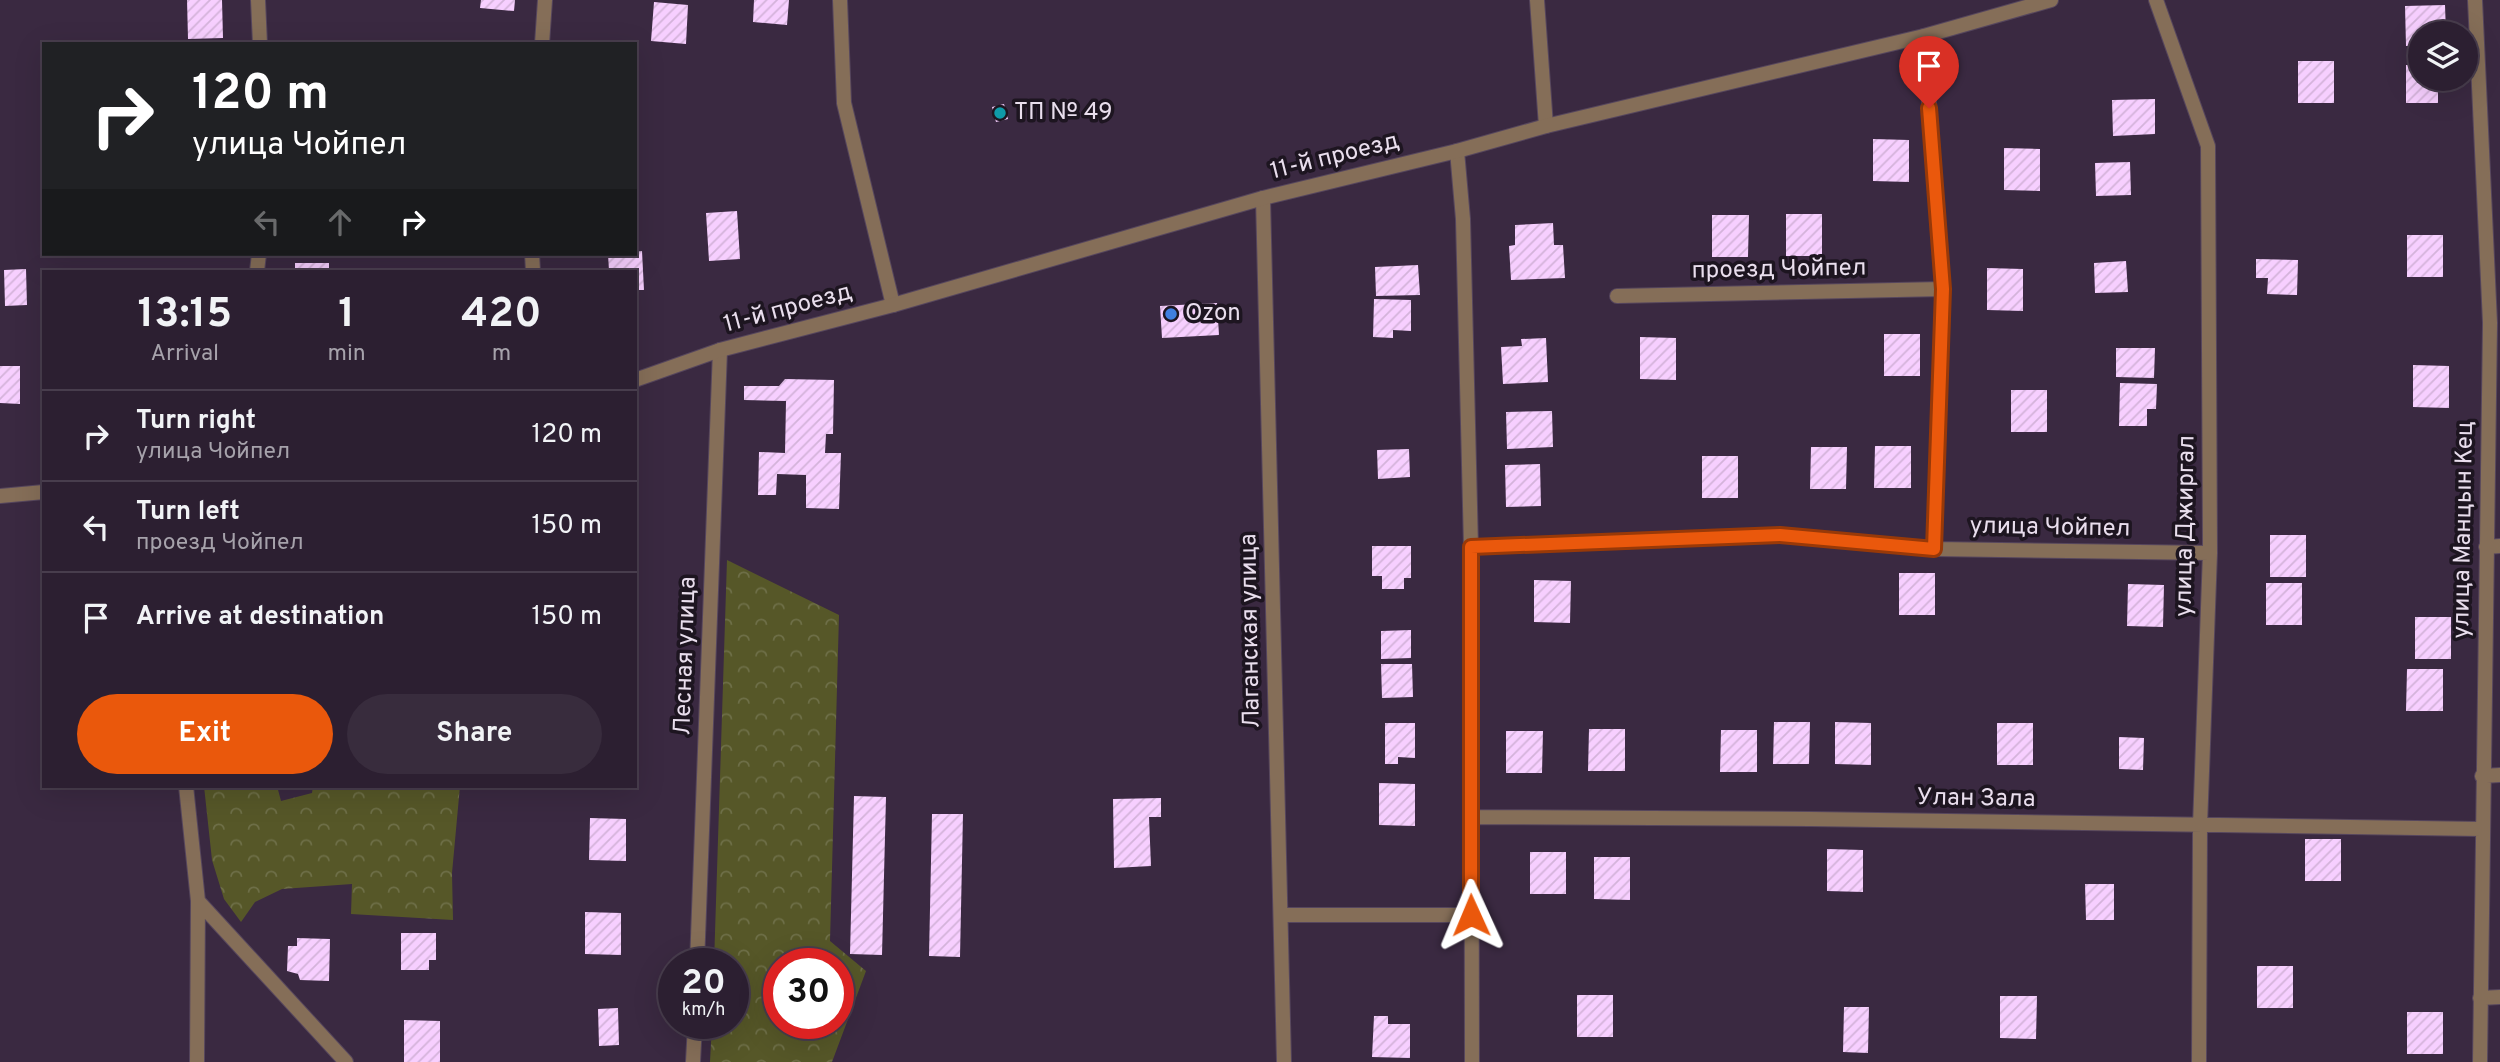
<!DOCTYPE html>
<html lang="en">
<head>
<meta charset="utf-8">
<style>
  :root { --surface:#2c1f31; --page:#382c3d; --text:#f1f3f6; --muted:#a6a2ab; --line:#483d4d; --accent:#ea580c }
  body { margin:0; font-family:Overpass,sans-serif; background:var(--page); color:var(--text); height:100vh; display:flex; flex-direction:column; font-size:26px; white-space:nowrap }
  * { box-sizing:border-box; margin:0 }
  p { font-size:23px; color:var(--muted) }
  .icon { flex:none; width:38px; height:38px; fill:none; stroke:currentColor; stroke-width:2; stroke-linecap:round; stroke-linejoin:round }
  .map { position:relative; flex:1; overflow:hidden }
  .sheet { position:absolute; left:42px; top:270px; width:595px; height:518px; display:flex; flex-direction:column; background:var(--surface); border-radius:0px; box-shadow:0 7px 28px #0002,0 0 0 2px var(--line) }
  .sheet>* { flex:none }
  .banner { position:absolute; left:42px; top:42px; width:595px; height:214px; border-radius:0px; box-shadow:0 7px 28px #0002,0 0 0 2px var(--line); background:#202124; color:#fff; overflow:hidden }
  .tools { position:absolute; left:2408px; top:21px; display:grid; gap:14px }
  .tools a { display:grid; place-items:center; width:70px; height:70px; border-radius:50%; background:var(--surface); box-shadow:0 7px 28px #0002,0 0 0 2px var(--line); font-size:35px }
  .speed { position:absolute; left:658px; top:948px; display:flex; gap:14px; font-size:35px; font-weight:700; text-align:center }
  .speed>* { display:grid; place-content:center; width:91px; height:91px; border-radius:50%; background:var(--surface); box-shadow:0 7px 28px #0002,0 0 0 2px var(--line); line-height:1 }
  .speed small { font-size:18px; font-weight:400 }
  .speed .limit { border:10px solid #d22; background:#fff; color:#111 }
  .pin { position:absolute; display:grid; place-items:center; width:60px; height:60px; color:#fff; margin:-72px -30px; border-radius:50% 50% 50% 0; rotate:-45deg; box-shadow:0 0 7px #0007 }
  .pin .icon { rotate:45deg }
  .me { position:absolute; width:77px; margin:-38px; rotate:359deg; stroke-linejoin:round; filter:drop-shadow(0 0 5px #0008) }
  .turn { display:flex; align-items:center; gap:24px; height:147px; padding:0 35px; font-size:32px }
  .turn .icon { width:91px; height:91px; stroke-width:2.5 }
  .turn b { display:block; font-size:49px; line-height:60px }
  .lanes { display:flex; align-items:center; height:66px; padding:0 35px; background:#0003; justify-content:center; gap:35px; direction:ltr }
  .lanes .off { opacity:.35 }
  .eta { display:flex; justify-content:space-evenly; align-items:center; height:119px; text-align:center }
  .eta b { font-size:42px; font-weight:700; line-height:49px }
  .primary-button { display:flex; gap:14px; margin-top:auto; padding:14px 35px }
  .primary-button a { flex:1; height:80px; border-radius:42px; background:var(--accent); color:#fff; font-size:28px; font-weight:700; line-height:80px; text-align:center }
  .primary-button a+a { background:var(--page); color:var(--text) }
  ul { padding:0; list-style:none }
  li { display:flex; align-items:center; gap:21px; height:91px; padding:0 35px; border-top:2px solid var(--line) }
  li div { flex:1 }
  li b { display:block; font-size:26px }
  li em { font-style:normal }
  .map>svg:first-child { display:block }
  .forest { fill:url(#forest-crowns); fill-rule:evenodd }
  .building { fill:url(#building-hatch) }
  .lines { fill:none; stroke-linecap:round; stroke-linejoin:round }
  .minor-casing { stroke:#56465d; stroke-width:16 }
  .tertiary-casing { stroke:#56465d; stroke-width:16 }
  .minor { stroke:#856e58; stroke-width:14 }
  .tertiary { stroke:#856e58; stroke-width:14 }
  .route-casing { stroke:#983908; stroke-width:18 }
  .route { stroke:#ea580c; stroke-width:12 }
  .culture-dot { fill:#0f9aa8; stroke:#1d1520; stroke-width:2.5 }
  .shop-dot { fill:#3f7fe0; stroke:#1d1520; stroke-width:2.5 }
  .labels { text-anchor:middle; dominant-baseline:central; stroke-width:7; stroke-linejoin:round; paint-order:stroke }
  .poi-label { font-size:24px; fill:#e9deed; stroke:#1d1520; text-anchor:start }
  .street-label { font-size:24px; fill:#e9deed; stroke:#1d1520 }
</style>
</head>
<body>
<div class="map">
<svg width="2500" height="1062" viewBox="0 0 2500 1062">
  <defs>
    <pattern id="forest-crowns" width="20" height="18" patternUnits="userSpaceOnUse" patternTransform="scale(1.75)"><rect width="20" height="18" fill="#565728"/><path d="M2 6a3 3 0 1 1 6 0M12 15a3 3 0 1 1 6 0" fill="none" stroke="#6e6f48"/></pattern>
    <pattern id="building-hatch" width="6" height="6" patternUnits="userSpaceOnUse" patternTransform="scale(1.75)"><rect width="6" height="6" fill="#f7cfff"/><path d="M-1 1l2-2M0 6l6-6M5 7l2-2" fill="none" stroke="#d4b3da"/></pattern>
  </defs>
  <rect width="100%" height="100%" fill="#3a2941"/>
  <!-- forest -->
  <path class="forest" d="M727,560L839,615L830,941L866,971L832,1062H710L712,1024H733V964H714ZM779,964H838V1024H779Z
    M204,786H277L281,801L312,793L313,786H460L452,873L453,920L351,914L352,884L282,889L255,902L241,922L224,899L212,860Z"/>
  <!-- building -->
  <path class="building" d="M187,0H222L223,38L188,39Z
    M481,0H515L514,11L480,8Z
    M754,0H789L787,25L753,22Z
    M654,2L688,5L686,44L651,41Z
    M2445,5L2446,33H2420V46H2406L2405,6Z
    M2298,61H2334V103H2298Z
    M2406,65H2420V79H2438V103H2406Z
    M2155,99V134L2113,136L2112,100Z
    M1004,104L1008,119L996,122L992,107Z
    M1873,139L1909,140V182L1873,181Z
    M2004,148L2040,149V191L2004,190Z
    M2130,162L2131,195L2096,196L2095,163Z
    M737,211L740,259L709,261L706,213Z
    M1786,214H1822V256H1786Z
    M1712,215H1749L1748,257H1712Z
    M1553,223L1554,245H1563L1565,278L1511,280L1509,246L1515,245V225Z
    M2407,235H2443V277H2407Z
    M642,251L644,290H635V271H609L608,254H635V252Z
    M2256,259L2298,260L2297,295L2267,294L2268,278H2256Z
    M2126,261L2128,292L2095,293L2094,263Z
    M295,263H329V271H295Z
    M1418,265L1420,295L1376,296L1375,267Z
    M1987,268L2023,269V311L1987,310Z
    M26,269L27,305L5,306L4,270Z
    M1374,299L1411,300V331L1393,330V338L1373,337Z
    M1217,303L1219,335L1162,338L1160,306Z
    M1884,334H1920V376H1884Z
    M1640,337L1676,338V380L1640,379Z
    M1546,338L1548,382L1503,384L1501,347L1522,346L1521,339Z
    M2116,348H2155L2154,378L2116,377Z
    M2413,365L2449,366V408L2413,407Z
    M0,366H20V404L0,403Z
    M785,379L834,380L833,434H826L825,453H841L839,509L806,508V475L777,474L776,495H758L759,452L785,453L786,401L744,400V386H779Z
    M2120,383L2157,384L2156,409H2147V426H2119Z
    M2011,390H2047V432H2011Z
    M1552,411L1553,447L1507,449L1506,412Z
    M1875,446H1911V488H1874Z
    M1811,447H1847L1846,489H1810Z
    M1409,449L1410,477L1378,479L1377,450Z
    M1702,456H1738V498H1702Z
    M1540,464L1541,506L1506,507L1505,465Z
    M2270,535H2306V577H2270Z
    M1372,546H1411V578H1404V589H1382V576H1372Z
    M1899,573H1935V615H1899Z
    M1534,580L1571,581L1570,623L1534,622Z
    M2266,583H2302V625H2266Z
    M2128,584L2164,585L2163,627L2127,626Z
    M2415,617H2451V659H2415Z
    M1411,630V658L1381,659V631Z
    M1381,664H1412L1413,697L1382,698Z
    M2407,669H2443V711H2406Z
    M1774,722H1810L1809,764H1773Z
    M1835,722L1871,723V765L1835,764Z
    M1385,723H1415V758L1398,757V764H1385Z
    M1997,723H2033V765H1997Z
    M1589,729H1625V771H1588Z
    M1721,730H1757V772H1720Z
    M1506,731H1543L1542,773H1506Z
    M2119,737L2144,738L2143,770L2119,769Z
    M1379,783L1415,784V826L1379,825Z
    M854,796L886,797L882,955L850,954Z
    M1161,798V817H1149L1151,866L1114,868L1113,799Z
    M932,814H963L960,957L929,956Z
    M590,818L626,819V861L589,860Z
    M2305,839H2341V881H2305Z
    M1827,849L1863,850V892L1827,891Z
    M1530,852H1566V894H1530Z
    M1594,857H1630V900L1594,899Z
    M2085,884H2114V920H2086Z
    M585,912L621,913V955L585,954Z
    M401,933H436V960H429V970H401Z
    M297,938L330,939L329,981L300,980L298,974L287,971L288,946H297Z
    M2257,966H2293V1008H2257Z
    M1577,995H1613V1037H1577Z
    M2000,996H2037L2036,1039L2000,1038Z
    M1844,1007H1869L1868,1053L1843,1052Z
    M618,1008L619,1045L599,1046L598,1009Z
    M2407,1012H2443V1054H2407Z
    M1374,1016H1388V1024H1410V1058L1372,1057Z
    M404,1020L440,1021V1062H404Z"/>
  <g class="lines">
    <defs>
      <path id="minor" d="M258,0L260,44
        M840,0L844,103L893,305
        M1537,0L1546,126
        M2156,0L2208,146L2210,553L2200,826L2199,1062
        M2475,0L2490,323L2480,1062
        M1924,36L1943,289L1934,549
        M542,44L545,0
        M1457,151L1463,219L1471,547L1472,1062
        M1263,198L1284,1062
        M532,254L533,271
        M257,271L259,254
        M1617,296L1943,289
        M1471,547L1780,535L1934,549L2210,553
        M2486,547L2500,546
        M2482,776L2500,775
        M186,786L198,901L197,1062
        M1470,817L1810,819L2481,829
        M198,901L346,1062
        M1281,915H1471
        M697,964L720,350
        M2480,998L2500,997
        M693,1062L695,1024"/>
      <path id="tertiary" d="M635,380L720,350L893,305L1263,198L1457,151L1546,126L1924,36L2051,0
        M0,496L44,492"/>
    </defs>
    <!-- minor casing -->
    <use href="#minor" class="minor-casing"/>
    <!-- tertiary casing -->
    <use href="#tertiary" class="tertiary-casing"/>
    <!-- minor -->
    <use href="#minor" class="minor"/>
    <!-- tertiary -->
    <use href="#tertiary" class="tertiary"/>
  </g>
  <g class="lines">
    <defs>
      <path id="route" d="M1471,915V547L1780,535L1934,549L1943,289L1929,108"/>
    </defs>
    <!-- route casing -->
    <use href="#route" class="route-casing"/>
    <!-- route -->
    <use href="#route" class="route"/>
  </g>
  <!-- markers -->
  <circle class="culture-dot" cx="1000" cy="113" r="7"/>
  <circle class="shop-dot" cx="1171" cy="314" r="7"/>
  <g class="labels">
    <!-- poi labels -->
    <g class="poi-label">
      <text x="1014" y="113">ТП № 49</text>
      <text x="1185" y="314">Ozon</text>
    </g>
    <!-- street labels -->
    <g class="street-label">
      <text transform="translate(1335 157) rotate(-14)">11-й проезд</text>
      <text transform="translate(1779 270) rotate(-1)">проезд Чойпел</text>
      <text transform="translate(788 309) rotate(-15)">11-й проезд</text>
      <text transform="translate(2186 526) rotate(-89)">улица Джиргал</text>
      <text transform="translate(2050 528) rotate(1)">улица Чойпел</text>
      <text transform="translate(2464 530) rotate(-89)">улица Манцын Кец</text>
      <text transform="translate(1251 631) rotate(-91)">Лаганская улица</text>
      <text transform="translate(686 656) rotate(-88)">Лесная улица</text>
      <text transform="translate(1976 799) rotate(1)">Улан Зала</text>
    </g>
  </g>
</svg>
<div class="tools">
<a><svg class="icon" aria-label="layers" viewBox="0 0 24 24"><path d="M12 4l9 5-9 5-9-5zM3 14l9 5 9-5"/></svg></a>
</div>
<div class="speed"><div>20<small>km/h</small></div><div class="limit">30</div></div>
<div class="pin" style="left:1929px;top:108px;background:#d93025"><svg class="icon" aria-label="arrive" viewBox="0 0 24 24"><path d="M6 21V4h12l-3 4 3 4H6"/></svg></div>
<svg class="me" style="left:1471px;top:915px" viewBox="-20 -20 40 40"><path d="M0-17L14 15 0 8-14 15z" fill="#ea580c" stroke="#fff" stroke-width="4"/></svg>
<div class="banner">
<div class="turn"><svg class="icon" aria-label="right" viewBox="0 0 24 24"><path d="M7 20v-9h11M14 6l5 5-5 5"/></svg><div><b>120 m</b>улица Чойпел</div></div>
<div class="lanes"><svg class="icon off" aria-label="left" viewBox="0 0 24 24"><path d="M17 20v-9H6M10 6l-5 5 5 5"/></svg><svg class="icon off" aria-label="ahead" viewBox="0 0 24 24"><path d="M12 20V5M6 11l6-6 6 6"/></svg><svg class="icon" aria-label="right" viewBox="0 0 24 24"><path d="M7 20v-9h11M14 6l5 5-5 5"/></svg></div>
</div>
<section class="sheet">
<div class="eta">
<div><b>13:15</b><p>Arrival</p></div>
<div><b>1</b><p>min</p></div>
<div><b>420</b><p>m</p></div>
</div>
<ul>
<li><svg class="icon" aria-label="right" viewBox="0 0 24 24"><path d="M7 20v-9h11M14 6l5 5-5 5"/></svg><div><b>Turn right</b><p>улица Чойпел</p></div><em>120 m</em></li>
<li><svg class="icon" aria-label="left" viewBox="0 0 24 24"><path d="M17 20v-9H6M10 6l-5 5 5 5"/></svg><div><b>Turn left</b><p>проезд Чойпел</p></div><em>150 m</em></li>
<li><svg class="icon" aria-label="arrive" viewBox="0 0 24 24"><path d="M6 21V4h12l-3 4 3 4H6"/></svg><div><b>Arrive at destination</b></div><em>150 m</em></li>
</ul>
<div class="primary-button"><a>Exit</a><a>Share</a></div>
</section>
</div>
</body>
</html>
